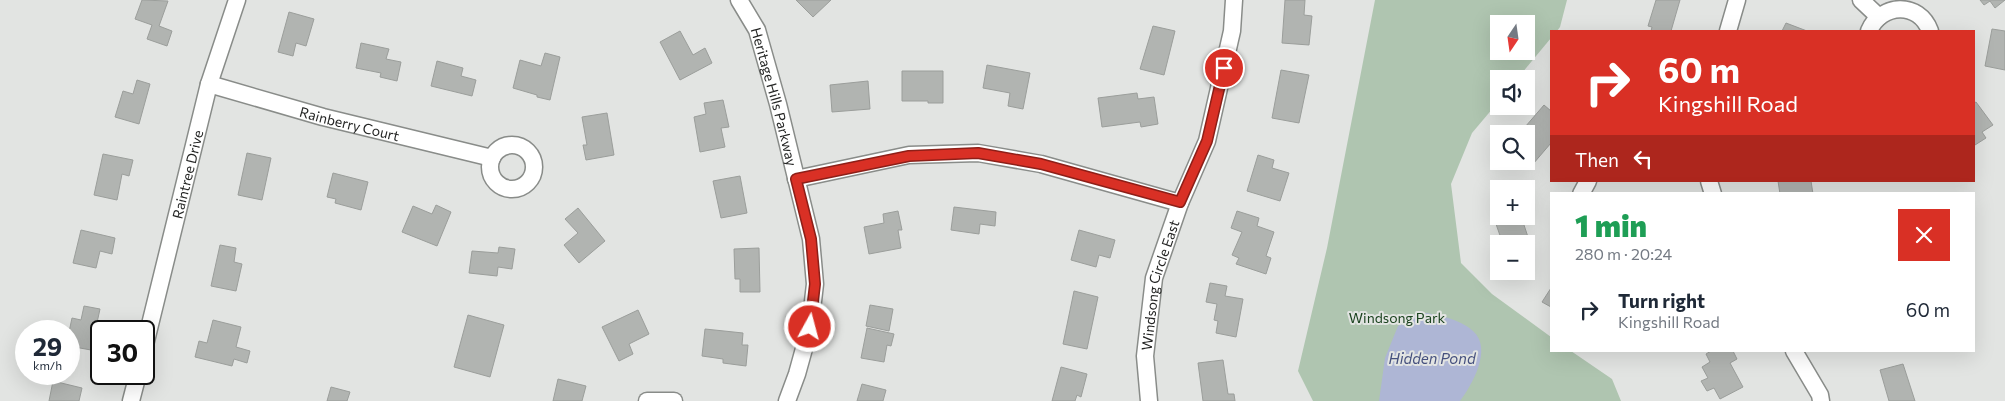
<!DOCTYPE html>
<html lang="en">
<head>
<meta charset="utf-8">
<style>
  :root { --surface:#fff; --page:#f2f2f3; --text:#1f2937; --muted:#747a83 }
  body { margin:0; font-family:Commissioner,sans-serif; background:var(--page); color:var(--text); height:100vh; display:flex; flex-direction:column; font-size:19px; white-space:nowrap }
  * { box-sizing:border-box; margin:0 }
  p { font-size:16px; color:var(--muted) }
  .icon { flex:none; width:28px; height:28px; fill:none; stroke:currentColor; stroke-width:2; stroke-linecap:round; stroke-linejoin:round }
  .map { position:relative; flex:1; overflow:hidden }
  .panel { position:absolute; left:1550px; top:192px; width:425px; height:160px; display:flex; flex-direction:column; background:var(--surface); border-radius:0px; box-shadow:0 5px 20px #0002 }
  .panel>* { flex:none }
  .guide { position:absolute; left:1550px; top:30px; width:425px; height:152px; border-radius:0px; box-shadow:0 5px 20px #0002; background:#d93025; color:#fff; overflow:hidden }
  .needle { width:32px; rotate:193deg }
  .controls { position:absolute; left:1490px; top:15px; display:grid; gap:10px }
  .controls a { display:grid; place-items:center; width:45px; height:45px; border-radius:0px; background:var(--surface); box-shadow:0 5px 20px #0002; font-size:25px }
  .speed { position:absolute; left:15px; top:320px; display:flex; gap:10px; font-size:25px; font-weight:700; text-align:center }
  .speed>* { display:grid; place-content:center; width:65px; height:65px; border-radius:50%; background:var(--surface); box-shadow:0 5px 20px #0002; line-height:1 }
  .speed small { font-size:12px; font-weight:400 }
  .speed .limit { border:2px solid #111; border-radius:8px; background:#fff; color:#111 }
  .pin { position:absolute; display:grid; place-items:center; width:42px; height:42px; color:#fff; margin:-21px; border:2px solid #fff; border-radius:50%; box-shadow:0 1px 5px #0007 }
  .me { position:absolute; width:55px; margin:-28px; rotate:7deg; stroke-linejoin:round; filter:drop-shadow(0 0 4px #0008) }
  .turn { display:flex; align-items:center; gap:18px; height:105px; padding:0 25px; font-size:22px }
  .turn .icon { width:65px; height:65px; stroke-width:2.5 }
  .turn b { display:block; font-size:35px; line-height:42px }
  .then { display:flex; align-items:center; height:48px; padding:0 25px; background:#0003; gap:10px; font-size:19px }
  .round { display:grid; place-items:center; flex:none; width:52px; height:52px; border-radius:0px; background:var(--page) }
  .head { display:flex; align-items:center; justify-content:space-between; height:85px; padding:0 25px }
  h1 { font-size:30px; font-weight:800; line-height:38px; color:#1e9e55 }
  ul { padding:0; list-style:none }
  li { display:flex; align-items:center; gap:15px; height:65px; padding:0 25px }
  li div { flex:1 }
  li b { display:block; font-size:19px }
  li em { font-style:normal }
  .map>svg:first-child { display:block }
  .green { fill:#afc5b0; fill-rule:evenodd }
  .water { fill:#aeb6d5 }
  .building { fill:#b1b4b1; stroke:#9b9e9b }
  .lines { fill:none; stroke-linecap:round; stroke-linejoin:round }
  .street-casing { stroke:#898c89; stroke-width:19 }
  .street { stroke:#fff; stroke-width:16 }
  .route-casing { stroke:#8d1f18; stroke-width:12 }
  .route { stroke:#d93025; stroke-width:9 }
  .labels { text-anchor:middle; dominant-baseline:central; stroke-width:4; stroke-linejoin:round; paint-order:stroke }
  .street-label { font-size:14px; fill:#252625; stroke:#e2e4e2 }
  .park-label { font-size:14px; fill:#1b431f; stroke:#e2e4e2 }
  .water-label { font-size:15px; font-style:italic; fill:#46517e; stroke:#e2e4e2 }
</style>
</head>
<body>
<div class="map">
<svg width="2005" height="401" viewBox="0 0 2005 401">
  <rect width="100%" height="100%" fill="#e2e4e2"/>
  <!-- green -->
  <path class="green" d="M1375,0H1567L1560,27L1557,31H1551V38L1517,79H1499V101L1472,133L1451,184L1461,263L1492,294L1551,337V351H1571L1612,379L1621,401H1313L1298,371L1327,248ZM1499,24H1526V51H1499Z"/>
  <!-- water -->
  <path class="water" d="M1419,312C1436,314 1460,319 1473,331C1493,349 1472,385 1460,401H1379L1385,358L1398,326Z"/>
  <!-- building -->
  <path class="building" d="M142,0L168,1L159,26L172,31L167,46L147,39L152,25L135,19Z
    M796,0H831L813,17Z
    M1285,0H1305L1304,15L1312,16L1309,45L1282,43Z
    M1656,0H1680L1671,31H1651L1652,27L1648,26Z
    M1980,0H2005L1995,8L1990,1L1984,5Z
    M289,12L314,19L306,46L296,43L293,56L278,52Z
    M1786,23L1807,31H1782Z
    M1153,26L1175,31L1164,75L1140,69Z
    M1992,29L2005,31V70L1985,66Z
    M680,31L693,55L705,48L712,63L680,80L660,42Z
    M361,43L389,49L386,59L401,62L397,81L380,77L381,73L356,68Z
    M545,53L560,57L550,100L537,97V95L513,88L520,60L541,66Z
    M437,61L463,68L461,76L476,80L472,96L431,86Z
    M987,65L1030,73L1023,109L1008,106L1010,93L983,88Z
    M1281,70L1309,75L1299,123L1272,118Z
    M902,71H943V103H928V101H902Z
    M137,80L150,84L139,124L115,117L123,91L133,94Z
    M868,81L870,109L832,112L830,85Z
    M1137,93L1138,99L1154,97L1158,124L1141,127L1140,122L1102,127L1098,98Z
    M723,100L729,127L721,128L725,147L700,152L694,117L706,114L704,103Z
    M1976,102L1993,125L1982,132L1986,138L1975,145L1974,143V103Z
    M1544,105L1551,111V143L1533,164L1526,158V134H1519Z
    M607,113L614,155L586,160L583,145H587L582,117Z
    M247,153L271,158L262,200L238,195Z
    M103,154L133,160L129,176L122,174L117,200L94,195Z
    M1258,155L1274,160L1272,168L1289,173L1280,201L1247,191Z
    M333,173L368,182L361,210L335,203L336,199L327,197Z
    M740,176L747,213L721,218L713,181Z
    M1778,181H1811L1813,194H1780Z
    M436,205L451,212L437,246L402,232L413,206L432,214Z
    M954,207L996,212L995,226L980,224L979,234L951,230Z
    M578,208L605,241L579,263L564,245L578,233L565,219Z
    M898,211L902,230H898L901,248L869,254L864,227L884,223L883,214Z
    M1237,211L1259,218L1257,226L1274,232L1266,256L1271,258L1266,274L1236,264L1239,258L1232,255L1242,232L1231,228Z
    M1521,216L1534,255L1526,257V244H1503L1496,224Z
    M81,230L115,238L112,254L100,251L96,268L73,263Z
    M1079,230L1115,240L1110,258L1099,255L1096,267L1071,260Z
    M220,245L236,248L234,262L242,264L236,291L211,286Z
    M499,247L515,249L512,269L498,267L497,276L469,273L472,251L498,253Z
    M759,248L760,292H740V279H735L734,249Z
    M1210,283L1227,286L1225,296L1243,299L1236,337L1216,333L1218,321L1214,320L1217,304L1206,302Z
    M1551,288V307L1542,302Z
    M1074,291L1098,297L1087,349L1063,344Z
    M870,305L893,309L889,331L866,326Z
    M84,306L100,309L91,350L69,346V332L72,318L81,320Z
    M638,310L649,334L629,344L633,354L619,361L602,327Z
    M468,315L504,325L490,377L454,367Z
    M213,320L241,327L236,347L250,351L247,363L234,359L232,366L195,357L199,341L207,343Z
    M867,328L894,334L891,346L887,345L884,362L861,358Z
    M705,329L743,333L742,345H748L746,366L723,363V359L702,356Z
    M1711,351H1733L1737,359L1730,363L1743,387L1720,399L1714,388L1707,391L1701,381L1708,378L1702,367L1710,362L1706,354Z
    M1223,360L1228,394H1234L1235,401H1203L1198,363Z
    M1903,364L1915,401H1889L1880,370Z
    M1061,367L1087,374L1081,397L1077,395L1075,401H1052Z
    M558,379L586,386L582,401H553Z
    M53,381L82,388L79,401H49Z
    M862,384L886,390L883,401H857Z
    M331,387L350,392L347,401H327Z"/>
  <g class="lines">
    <defs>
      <g id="street">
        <path id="s1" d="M739,0L757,30L778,104L811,239L815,284L810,327L797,374L787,401"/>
        <path d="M1861,0L1879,17"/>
        <path d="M1728,31L1737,0"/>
        <path d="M1869,31C1881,3 1919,1 1930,31"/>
        <path id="s2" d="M209,84L323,117L492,158"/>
        <circle cx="512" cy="167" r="22"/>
        <path d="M796,179L909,155L978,153L1041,164L1180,203"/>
        <path d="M1709,181L1713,194"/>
        <path d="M1581,194L1588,181"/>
        <path id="s3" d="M144,349L209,84L237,0"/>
        <path d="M1794,351L1820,395L1821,401"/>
        <path d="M131,401L138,374"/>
        <path d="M647,401H674"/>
        <path id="s4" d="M1149,401L1145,356L1154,278L1180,203L1207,141L1232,31L1234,0"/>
      </g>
    </defs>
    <!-- street casing -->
    <use href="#street" class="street-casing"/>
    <!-- street -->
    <use href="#street" class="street"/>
  </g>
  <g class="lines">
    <defs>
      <path id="route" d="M810,327L815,284L811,239L796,179L909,156L978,153L1041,164L1180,202L1207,141L1224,68"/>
    </defs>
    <!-- route casing -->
    <use href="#route" class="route-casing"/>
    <!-- route -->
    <use href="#route" class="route"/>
  </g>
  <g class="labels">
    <!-- street labels -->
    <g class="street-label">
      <text stroke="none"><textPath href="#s1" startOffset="104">Heritage Hills Parkway</textPath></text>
      <text stroke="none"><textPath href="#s2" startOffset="146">Rainberry Court</textPath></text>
      <text stroke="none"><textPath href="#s3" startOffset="180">Raintree Drive</textPath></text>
      <text stroke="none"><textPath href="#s4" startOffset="118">Windsong Circle East</textPath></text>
    </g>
    <!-- park labels -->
    <g class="park-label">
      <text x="1397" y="317">Windsong Park</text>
    </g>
    <!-- water labels -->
    <g class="water-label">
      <text x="1432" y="358">Hidden Pond</text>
    </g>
  </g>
</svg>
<div class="controls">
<a><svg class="needle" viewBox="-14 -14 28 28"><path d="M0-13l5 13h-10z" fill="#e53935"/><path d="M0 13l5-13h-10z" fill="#747a83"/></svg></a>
<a><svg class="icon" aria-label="sound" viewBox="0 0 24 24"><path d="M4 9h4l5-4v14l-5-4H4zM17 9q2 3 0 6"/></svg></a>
<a><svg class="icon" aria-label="search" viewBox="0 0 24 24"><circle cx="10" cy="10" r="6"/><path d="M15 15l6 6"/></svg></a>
<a>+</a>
<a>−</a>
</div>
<div class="speed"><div>29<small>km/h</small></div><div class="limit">30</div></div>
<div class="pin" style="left:1224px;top:68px;background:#d93025"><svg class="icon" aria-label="arrive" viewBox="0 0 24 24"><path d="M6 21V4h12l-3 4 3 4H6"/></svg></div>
<svg class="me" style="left:810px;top:327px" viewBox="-20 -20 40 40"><circle r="17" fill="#d93025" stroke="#fff" stroke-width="3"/><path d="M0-11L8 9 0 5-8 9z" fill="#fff"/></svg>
<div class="guide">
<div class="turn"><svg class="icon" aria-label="right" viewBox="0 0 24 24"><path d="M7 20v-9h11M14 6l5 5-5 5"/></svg><div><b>60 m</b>Kingshill Road</div></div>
<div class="then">Then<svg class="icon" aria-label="left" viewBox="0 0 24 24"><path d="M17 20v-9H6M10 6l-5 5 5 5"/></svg></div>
</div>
<section class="panel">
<div class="head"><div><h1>1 min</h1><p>280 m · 20:24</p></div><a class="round" style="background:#d93025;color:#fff"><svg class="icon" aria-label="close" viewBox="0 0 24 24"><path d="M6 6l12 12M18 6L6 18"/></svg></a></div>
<ul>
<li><svg class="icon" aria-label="right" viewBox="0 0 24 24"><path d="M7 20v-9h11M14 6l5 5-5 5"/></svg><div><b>Turn right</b><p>Kingshill Road</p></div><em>60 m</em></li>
</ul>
</section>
</div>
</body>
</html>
